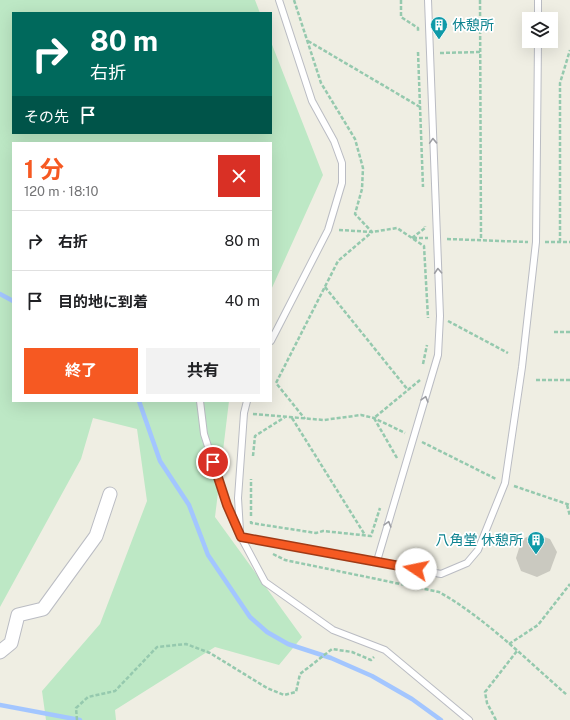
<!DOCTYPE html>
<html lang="ja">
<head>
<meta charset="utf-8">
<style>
  :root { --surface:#fff; --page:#f2f2f2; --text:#202124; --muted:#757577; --line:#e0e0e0; --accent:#f65922 }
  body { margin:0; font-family:"Public Sans","Noto Sans JP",sans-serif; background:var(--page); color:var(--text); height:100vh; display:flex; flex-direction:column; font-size:15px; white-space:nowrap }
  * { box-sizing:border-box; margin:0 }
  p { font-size:13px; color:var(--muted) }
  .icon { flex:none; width:22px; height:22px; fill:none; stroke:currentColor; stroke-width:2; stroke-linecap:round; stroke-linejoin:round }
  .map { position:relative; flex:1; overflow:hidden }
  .side { position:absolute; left:12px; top:142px; width:260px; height:260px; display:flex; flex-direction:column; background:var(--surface); border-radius:0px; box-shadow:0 4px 16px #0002 }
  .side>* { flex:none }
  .hud { position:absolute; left:12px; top:12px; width:260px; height:122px; border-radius:0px; box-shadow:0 4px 16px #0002; background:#00695c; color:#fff; overflow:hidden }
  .buttons { position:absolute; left:522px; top:12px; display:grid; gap:8px }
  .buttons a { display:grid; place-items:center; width:36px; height:36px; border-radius:0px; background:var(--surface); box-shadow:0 4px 16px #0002; font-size:20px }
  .pin { position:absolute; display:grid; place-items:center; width:34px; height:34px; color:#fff; margin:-17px; border:2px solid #fff; border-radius:50%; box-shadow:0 1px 4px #0007 }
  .me { position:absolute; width:44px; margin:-22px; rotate:281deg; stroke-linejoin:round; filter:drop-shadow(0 0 3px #0008) }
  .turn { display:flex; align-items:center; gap:14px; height:84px; padding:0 12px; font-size:18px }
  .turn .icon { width:52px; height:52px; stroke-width:2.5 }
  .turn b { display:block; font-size:28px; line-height:34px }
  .then { display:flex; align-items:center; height:38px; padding:0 12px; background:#0003; gap:8px; font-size:15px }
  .round { display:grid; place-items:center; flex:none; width:42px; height:42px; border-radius:0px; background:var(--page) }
  .headline { display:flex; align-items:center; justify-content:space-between; height:68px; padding:0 12px }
  h1 { font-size:24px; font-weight:700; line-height:30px; color:var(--accent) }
  .cta { display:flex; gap:8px; margin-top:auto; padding:8px 12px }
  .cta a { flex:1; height:46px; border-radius:0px; background:var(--accent); color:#fff; font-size:16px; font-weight:700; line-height:46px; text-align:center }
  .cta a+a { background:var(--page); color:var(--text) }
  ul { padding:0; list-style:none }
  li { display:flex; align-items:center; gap:12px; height:60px; padding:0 12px; border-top:1px solid var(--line) }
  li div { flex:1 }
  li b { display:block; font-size:15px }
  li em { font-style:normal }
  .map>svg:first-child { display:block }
  .green { fill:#bde8c5 }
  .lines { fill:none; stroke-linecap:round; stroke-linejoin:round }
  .stream { stroke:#a3c6ff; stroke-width:4.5 }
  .building { fill:#cac9c0 }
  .lane-casing { stroke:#babcc3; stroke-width:8 }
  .street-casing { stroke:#babcc3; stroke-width:15 }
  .path { stroke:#95c9ae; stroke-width:2.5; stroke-dasharray:4 2; stroke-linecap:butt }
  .lane { stroke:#fff; stroke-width:6 }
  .street { stroke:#fff; stroke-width:13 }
  .oneway { stroke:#9d9ea3 }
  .route-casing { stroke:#a03a16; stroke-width:10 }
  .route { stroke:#f65922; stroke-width:7 }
  .labels { text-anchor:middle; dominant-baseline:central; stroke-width:3.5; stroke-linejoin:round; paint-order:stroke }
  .culture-label { font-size:14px; fill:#0d838f; stroke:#fff; text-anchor:start }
</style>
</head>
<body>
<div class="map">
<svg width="570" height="720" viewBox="0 0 570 720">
  <rect width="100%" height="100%" fill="#efeee3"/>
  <!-- green -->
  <path class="green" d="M0,0H255L260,13H13V133H271V42L323,175L271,290V143H13V401H229L215,517L302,637L279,665L215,647L115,710L116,720H46L42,691L100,624L147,501L137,429L93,418L81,459L0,607Z"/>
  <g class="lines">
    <!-- stream -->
    <path class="stream" d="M0,294L13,301
      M139,401L160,461L189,505L208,555L250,617L267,632L288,644L331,658L372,676L412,699L441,720
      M0,705L80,720"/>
  </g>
  <!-- building -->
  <path class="building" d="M535,534L550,539L557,552L550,571L537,577L521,571L516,558L522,539Z"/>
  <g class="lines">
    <defs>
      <path id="lane" d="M538,19V0
        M271,341L328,230L342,183V163L334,141L312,101L279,0
        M200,401L204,434L227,505L241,537L265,582L333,630L385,650L469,720
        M240,531L238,498L244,413L247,401
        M241,537L441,574L467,563L478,550L505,483L522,367L536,242L538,41
        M377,561L438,355L440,316L428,0"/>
      <path id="street" d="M0,652L11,643L18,615L43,609L96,536L110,494"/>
    </defs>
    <!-- lane casing -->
    <use href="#lane" class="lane-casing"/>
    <!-- street casing -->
    <use href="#street" class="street-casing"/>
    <!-- path -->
    <path class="path" d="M294,0L321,83L355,139L363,168L362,189L355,214L372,232L338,261L276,383L305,419
      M401,0V17L418,28V31
      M480,0L481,240
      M308,41L420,107
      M418,52L423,187
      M440,53L480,52
      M339,230L372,232L397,228L424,246L428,318
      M412,238L425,228V226
      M413,238H428
      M447,239L528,242
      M545,242H570
      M560,242V83L570,50
      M325,287L408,390
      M448,321L508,353
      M554,332H570
      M423,364L427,345
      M536,380H570
      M253,414L324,420L361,415L374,418L405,433
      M292,418L365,535
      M422,442L496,479
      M253,456L255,436L285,417
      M397,458L374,418L420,380
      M514,486L570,505
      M567,505L570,516
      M251,516V479
      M251,521V523L316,533L323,531L371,536L380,508
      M273,554L285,560L439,592C484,617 528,661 567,695
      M509,644L538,625L570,584
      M77,720L76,708L88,697L115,691L157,647L186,644L210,653L267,688L284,695L296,692L300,674L332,649L352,652L371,660L374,657
      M496,720L487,703L485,692L517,651"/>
    <!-- lane -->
    <use href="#lane" class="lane"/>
    <!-- street -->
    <use href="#street" class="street"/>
  </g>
  <!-- one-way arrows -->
  <defs><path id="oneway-chevron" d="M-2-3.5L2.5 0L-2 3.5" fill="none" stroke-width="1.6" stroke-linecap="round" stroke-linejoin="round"/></defs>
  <g class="oneway">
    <use href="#oneway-chevron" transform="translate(433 141) rotate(-92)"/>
    <use href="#oneway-chevron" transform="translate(438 271) rotate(-93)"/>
    <use href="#oneway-chevron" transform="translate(425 399) rotate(-74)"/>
    <use href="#oneway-chevron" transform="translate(388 524) rotate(-74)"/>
  </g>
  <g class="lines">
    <defs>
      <path id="route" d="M213,462L227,505L241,537L416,569"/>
    </defs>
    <!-- route casing -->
    <use href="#route" class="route-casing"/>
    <!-- route -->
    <use href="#route" class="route"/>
  </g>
  <!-- icons -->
  <defs>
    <symbol id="building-pin" viewBox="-11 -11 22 30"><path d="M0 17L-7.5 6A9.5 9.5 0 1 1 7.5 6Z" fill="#0f9aa8" stroke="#fff"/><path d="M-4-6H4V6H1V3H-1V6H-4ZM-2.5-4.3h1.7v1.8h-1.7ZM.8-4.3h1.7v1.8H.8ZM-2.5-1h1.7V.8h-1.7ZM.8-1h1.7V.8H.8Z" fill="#fff"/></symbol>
  </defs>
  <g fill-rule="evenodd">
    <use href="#building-pin" x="429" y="15" width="20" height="27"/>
    <use href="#building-pin" x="526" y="530" width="20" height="27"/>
  </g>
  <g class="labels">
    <!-- culture labels -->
    <g class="culture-label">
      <text x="452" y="25">休憩所</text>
      <text x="523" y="540" text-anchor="end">八角堂 休憩所</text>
    </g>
  </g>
</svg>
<div class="buttons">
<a><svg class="icon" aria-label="layers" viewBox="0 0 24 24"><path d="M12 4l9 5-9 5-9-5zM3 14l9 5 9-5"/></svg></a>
</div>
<div class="pin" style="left:213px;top:462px;background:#d93025"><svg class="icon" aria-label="arrive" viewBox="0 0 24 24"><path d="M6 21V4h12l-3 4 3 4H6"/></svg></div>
<svg class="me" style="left:416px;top:569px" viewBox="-20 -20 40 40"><circle r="19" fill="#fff"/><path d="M0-13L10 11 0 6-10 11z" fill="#f65922"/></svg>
<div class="hud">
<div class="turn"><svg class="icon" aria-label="right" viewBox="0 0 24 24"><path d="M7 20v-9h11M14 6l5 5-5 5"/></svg><div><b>80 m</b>右折</div></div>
<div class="then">その先<svg class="icon" aria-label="arrive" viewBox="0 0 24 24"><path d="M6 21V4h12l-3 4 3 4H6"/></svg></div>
</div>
<section class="side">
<div class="headline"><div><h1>1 分</h1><p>120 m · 18:10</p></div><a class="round" style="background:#d93025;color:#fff"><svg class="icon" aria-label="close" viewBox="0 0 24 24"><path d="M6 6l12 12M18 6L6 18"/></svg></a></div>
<ul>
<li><svg class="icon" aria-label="right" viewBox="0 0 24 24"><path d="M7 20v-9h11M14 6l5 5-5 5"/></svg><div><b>右折</b></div><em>80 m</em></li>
<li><svg class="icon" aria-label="arrive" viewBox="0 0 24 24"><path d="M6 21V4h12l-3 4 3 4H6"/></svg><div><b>目的地に到着</b></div><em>40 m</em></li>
</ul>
<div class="cta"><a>終了</a><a>共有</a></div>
</section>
</div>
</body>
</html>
